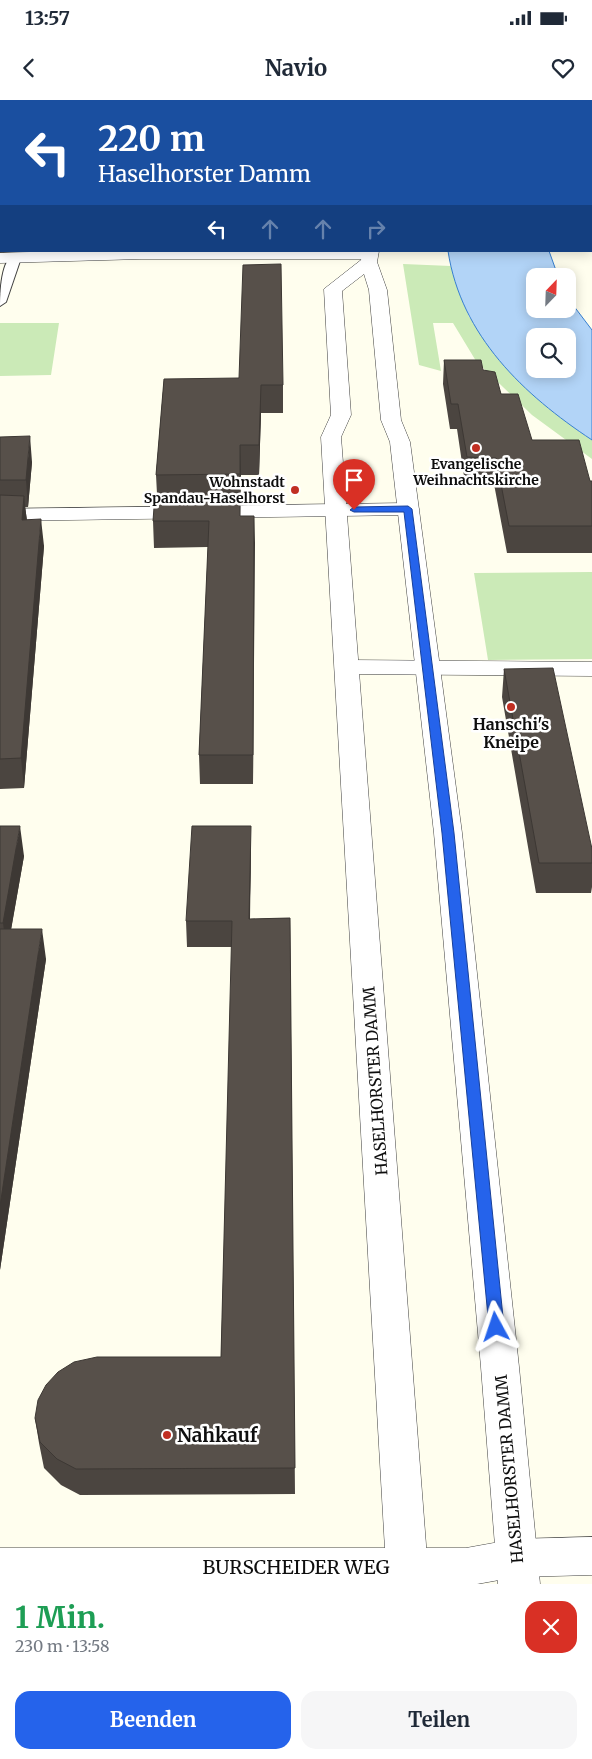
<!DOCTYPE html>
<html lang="de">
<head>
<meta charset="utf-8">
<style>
  :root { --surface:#fff; --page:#f6f6f7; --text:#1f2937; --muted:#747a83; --accent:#2563eb }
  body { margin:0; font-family:Merriweather,serif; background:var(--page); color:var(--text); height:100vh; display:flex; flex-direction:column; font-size:19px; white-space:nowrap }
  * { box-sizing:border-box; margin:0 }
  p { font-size:16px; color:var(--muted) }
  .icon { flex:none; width:28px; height:28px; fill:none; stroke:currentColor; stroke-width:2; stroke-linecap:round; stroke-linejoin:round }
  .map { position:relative; height:1484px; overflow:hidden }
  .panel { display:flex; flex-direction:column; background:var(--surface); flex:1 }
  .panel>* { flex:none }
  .top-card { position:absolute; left:0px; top:0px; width:592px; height:152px; box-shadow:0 2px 12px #0003; background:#1a4fa0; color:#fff; overflow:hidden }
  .needle { width:32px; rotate:23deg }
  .buttons { position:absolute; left:526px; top:168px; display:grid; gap:10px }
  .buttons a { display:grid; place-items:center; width:50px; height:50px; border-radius:10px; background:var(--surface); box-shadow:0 2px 12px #0003; font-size:25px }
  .pin { position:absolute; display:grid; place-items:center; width:42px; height:42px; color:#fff; margin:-51px -21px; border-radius:50% 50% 50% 0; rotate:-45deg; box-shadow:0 0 5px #0007 }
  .pin .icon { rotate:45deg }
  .me { position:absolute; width:55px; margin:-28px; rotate:355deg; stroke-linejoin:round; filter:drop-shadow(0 0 4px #0008) }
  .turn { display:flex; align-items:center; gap:18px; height:105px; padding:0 15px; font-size:22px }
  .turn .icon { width:65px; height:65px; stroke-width:2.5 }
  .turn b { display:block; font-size:35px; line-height:42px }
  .lanes { display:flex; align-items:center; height:48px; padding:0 15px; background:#0003; justify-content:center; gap:25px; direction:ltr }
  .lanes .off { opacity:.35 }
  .round { display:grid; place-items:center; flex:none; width:52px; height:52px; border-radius:15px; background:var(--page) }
  .overview { display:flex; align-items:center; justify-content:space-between; height:85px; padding:0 15px }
  h1 { font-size:30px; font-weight:700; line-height:38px; color:#1e9e55 }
  .primary-button { display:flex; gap:10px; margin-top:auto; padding:10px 15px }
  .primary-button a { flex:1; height:58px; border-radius:15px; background:var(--accent); color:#fff; font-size:20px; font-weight:700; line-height:58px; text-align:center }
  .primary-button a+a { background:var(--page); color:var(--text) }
  .status { display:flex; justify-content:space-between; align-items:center; height:35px; padding:0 25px; background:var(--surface); direction:ltr }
  .status svg { height:14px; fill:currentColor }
  header { display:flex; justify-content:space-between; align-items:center; height:65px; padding:0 15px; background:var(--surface); font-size:22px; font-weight:700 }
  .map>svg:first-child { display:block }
  .green { fill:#cbeab7 }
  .water { fill:#b2d4f7; stroke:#377fd0; fill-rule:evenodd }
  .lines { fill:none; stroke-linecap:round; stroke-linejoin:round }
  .stream { fill:#377fd0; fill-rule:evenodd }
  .service-casing { stroke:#414141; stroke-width:2 }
  .minor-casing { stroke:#414141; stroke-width:1 }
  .tertiary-casing { stroke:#414141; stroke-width:1 }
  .service { fill:#fff; fill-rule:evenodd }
  .minor { fill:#fff; fill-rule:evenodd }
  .tertiary { fill:#fff; fill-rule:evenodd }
  .wall { fill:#4b4540 }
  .shaded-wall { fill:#3d3834 }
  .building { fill:#57504a; stroke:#3d3834 }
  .route { fill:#2563eb; stroke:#184099 }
  .poi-dot { fill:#c12f22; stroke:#fff; stroke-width:2 }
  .labels { text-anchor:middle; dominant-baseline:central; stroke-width:5; stroke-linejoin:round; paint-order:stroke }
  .far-poi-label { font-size:14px; font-weight:bold; fill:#0e0e0e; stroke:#fff }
  .poi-label { font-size:16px; font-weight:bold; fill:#0e0e0e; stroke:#fff }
  .street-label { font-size:16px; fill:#0e0e0e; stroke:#fff }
  .near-poi-label { font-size:19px; font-weight:bold; fill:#0e0e0e; stroke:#fff; text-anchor:start }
  .near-street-label { font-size:19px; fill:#0e0e0e; stroke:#fff }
</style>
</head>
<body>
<div class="status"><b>13:57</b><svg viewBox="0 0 49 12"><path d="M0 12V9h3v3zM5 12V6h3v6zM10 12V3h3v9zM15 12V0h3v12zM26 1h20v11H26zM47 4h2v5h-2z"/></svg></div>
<header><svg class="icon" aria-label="back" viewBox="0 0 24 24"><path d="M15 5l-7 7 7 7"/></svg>Navio<svg class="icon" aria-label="heart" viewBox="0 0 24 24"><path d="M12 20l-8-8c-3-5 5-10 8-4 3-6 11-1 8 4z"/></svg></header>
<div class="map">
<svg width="592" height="1484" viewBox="0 0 592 1484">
  <rect width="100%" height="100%" fill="#fffeee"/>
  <!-- green -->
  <path class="green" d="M0,0H139L1,1V102Z
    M195,0H468L194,1Z
    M403,164L451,166L469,217L577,330L592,340V359L532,315L476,261L453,223H433L441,271L419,265Z
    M59,223L51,275L0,276V223Z
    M592,472V559L488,560L474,473Z"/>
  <!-- water -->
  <path class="water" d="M448,151H549L558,176H535V209H568V191L570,201L592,230V340C524,295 461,236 448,151ZM535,236H568V269H535Z"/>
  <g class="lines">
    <!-- stream -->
    <path class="stream" d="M0,91H1V95H0Z"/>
    <defs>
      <path id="service" d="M15,154L21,158L6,202L0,206C0,194 1,158 15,154Z"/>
      <path id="minor" d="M61,151H376L378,154L376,158L370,159H141L0,163V153Z
        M408,403L416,404L419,409L416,414L408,415L0,421V409Z
        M348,560L592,562V576L348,574L339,572L336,567L339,562Z
        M592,1437V1475L516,1477L477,1484H0V1448H466L516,1439Z"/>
      <path id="tertiary" d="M363,151H379L377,162L387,190L401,320L410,342L462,733L519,1267L540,1484H498L481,1267L434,733L390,342L381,320L369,190L364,174L342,191L351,315L341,337L429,1484H387L321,337L331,315L324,189L361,160Z"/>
    </defs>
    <!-- service casing -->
    <use href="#service" class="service-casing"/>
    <!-- minor casing -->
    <use href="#minor" class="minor-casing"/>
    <!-- tertiary casing -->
    <use href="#tertiary" class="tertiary-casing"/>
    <!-- service -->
    <use href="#service" class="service"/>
    <!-- minor -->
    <use href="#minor" class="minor"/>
    <!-- tertiary -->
    <use href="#tertiary" class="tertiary"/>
  </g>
  <!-- wall -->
  <path class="wall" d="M444,260L483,270L501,294L532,340L590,381H592V453H507L494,384L465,383L457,329H450L443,284Z
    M164,279L283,285V313H261L259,375H241L240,416H254L253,684H200L199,655L208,447L154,448L153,421L157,394L156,375Z
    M0,337L32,362L28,407H25L27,420L44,446L24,688L0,689Z
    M504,569L592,749V787L591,793H536L502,597Z
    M0,726L24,756L11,829L46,859L0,1170Z
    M251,751L250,819L290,818L295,1394L80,1395L61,1385L44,1368L39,1343L35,1318L221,1257L232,847H187L186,821Z"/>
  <!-- shaded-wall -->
  <path class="shaded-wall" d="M261,285V313L259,375V345Z
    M30,336L32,362L28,407L26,380Z
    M240,345L241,375V404L240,374Z
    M24,396L27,422L22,420Z
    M254,416L255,443L253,684V655Z
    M41,419L44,446L24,688L21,658Z
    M20,726L24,756L7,853L3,823Z
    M251,726V751L249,845V819Z
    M42,829L46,859L0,1170V1106Z"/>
  <!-- building -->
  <path class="building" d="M281,164L283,285H261L259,345H240V374L156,375L164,279L239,278L243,165Z
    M444,260H481L483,270L495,272L501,294H518L532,340H579L590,381H592V426H509L496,358L467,357L458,304H451Z
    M30,336L26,380H0V337Z
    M240,393V416H254L253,655H199L209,421H153L155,394Z
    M0,395L24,396L22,420L41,419L21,658L0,659Z
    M553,568L592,749V763H539L504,569Z
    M0,726H20L3,823H0Z
    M192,726H251L249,819L290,818L295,1368L76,1369L57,1359L40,1342L35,1318L38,1300L46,1285L58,1272L74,1262L97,1257H221L232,821H186Z
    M0,829H42L0,1106Z"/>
  <!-- route -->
  <path class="route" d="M408,406L412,409L454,733L504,1227L502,1231L496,1233L491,1231L489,1227L442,733L404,412H354L350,410L354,407Z"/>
  <!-- markers -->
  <g class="poi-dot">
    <circle cx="476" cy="348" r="5"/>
    <circle cx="295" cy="390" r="5"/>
    <circle cx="511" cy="607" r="5"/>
    <circle cx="167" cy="1335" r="5"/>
  </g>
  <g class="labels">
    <!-- far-poi labels -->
    <g class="far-poi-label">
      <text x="476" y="364">Evangelische<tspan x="476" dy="16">Weihnachtskirche</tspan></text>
      <text x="285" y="382" text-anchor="end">Wohnstadt<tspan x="285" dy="16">Spandau-Haselhorst</tspan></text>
    </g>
    <!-- poi labels -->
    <g class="poi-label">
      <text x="511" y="624">Hanschi's<tspan x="511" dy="18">Kneipe</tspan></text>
    </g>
    <!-- street labels -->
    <g class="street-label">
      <text transform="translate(375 981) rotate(-94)">HASELHORSTER DAMM</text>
      <text transform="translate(509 1369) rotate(-95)">HASELHORSTER DAMM</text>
    </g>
    <!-- near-poi labels -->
    <g class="near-poi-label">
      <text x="177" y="1335">Nahkauf</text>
    </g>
    <!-- near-street labels -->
    <g class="near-street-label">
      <text x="296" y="1467">BURSCHEIDER WEG</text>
    </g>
  </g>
</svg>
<div class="buttons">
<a><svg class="needle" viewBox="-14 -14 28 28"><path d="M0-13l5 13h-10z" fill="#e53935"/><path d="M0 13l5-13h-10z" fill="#747a83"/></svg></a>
<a><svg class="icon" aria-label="search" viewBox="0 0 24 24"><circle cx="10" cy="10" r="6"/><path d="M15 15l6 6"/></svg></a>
</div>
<div class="pin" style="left:354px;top:410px;background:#d93025"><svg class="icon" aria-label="arrive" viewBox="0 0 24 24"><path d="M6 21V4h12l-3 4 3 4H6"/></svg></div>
<svg class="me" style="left:496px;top:1227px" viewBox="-20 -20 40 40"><path d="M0-17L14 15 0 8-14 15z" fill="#2563eb" stroke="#fff" stroke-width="4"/></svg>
<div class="top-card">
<div class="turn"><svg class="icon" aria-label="left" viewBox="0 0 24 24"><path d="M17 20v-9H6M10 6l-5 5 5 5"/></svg><div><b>220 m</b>Haselhorster Damm</div></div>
<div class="lanes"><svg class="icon" aria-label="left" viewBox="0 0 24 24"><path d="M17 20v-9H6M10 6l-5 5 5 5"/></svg><svg class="icon off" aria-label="ahead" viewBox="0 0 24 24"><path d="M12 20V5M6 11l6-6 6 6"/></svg><svg class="icon off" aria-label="ahead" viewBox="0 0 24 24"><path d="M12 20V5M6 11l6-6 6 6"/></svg><svg class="icon off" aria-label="right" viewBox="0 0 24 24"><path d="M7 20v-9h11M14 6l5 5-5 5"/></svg></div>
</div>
</div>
<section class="panel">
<div class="overview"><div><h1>1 Min.</h1><p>230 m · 13:58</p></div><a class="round" style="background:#d93025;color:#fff"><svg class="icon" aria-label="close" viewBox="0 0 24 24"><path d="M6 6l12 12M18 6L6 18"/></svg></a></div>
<div class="primary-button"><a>Beenden</a><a>Teilen</a></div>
</section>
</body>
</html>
